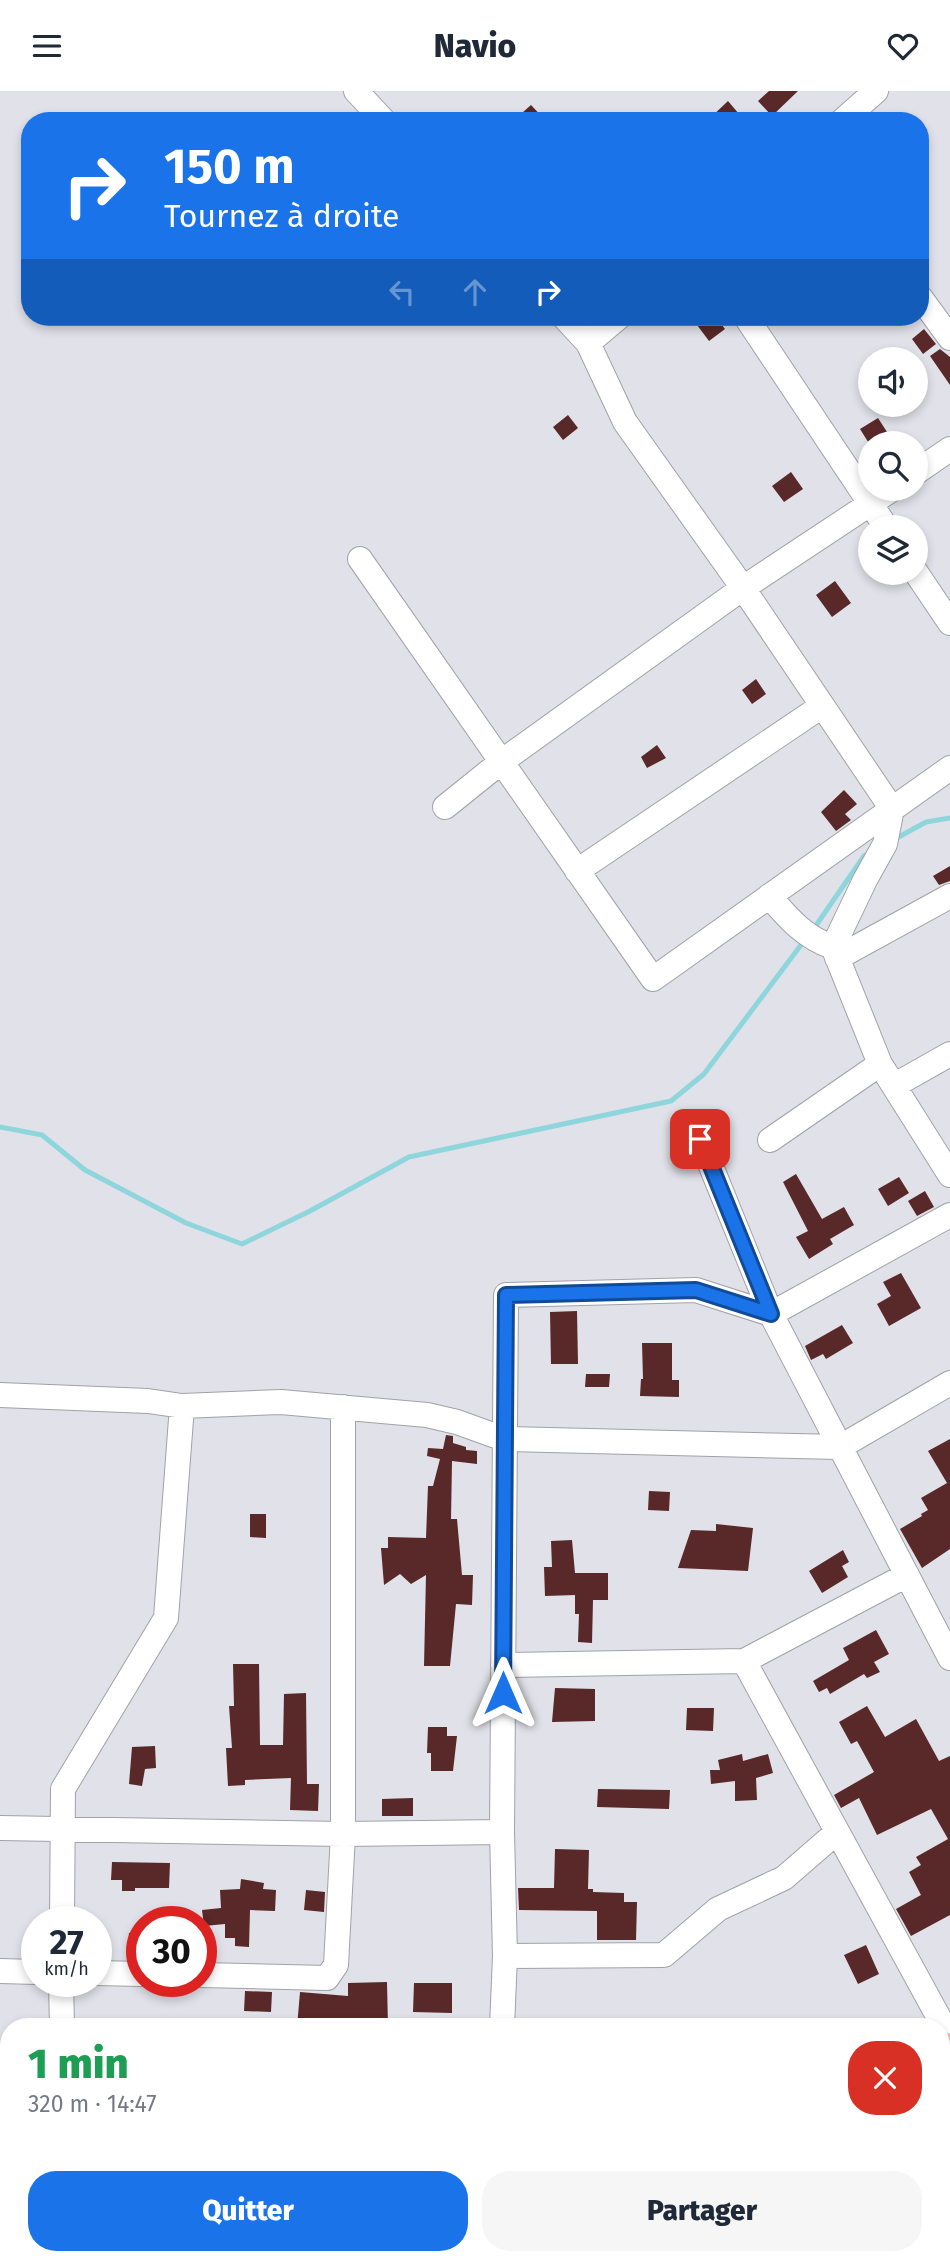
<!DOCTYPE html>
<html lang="fr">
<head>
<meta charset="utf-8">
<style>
  :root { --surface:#fff; --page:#f6f6f7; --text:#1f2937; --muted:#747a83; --accent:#1a73e8 }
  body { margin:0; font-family:"Fira Sans",sans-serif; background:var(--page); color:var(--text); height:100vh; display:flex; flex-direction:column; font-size:26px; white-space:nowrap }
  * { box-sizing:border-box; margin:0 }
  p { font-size:23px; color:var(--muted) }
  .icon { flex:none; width:38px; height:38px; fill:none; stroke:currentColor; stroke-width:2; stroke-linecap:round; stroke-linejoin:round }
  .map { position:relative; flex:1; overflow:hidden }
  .panel { position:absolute; left:0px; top:1927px; width:950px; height:247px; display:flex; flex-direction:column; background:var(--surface); border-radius:28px 28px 0 0; box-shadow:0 4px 10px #0003 }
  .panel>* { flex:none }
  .guide { position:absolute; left:21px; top:21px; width:908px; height:214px; border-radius:28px; box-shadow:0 4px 10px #0003; background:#1a73e8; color:#fff; overflow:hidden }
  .buttons { position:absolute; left:858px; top:256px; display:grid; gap:14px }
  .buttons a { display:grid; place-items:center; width:70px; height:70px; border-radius:50%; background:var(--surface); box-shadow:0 4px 10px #0003; font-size:35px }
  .speed { position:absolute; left:21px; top:1815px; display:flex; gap:14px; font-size:35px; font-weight:700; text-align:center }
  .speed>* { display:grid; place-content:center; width:91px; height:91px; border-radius:50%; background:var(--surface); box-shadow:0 4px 10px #0003; line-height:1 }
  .speed small { font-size:18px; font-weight:400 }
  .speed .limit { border:10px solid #d22; background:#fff; color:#111 }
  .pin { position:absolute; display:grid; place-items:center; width:60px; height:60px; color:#fff; margin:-30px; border-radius:14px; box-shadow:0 4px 10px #0006 }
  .me { position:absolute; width:77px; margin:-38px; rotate:0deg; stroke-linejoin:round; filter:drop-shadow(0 0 5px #0008) }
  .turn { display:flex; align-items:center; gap:24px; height:147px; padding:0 28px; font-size:32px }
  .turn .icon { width:91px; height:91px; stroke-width:2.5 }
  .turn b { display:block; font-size:49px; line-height:60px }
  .lanes { display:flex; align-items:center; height:66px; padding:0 28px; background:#0003; justify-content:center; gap:35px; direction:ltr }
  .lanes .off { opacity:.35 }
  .round { display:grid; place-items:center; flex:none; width:74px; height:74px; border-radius:28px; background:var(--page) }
  .overview { display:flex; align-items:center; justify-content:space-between; height:119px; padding:0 28px }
  h1 { font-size:42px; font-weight:800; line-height:52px; color:#1e9e55 }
  .cta { display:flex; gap:14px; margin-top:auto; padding:14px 28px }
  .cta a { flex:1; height:80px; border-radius:28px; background:var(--accent); color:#fff; font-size:28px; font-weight:800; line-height:80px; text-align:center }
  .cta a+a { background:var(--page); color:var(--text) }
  header { display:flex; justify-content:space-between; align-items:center; height:91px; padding:0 28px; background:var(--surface); font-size:32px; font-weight:800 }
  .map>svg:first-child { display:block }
  .green { fill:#ccd2b0 }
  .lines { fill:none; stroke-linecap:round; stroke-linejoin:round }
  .stream { stroke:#8ed6dc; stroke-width:5 }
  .building { fill:#592828 }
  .minor-casing { stroke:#a1a2a9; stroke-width:26 }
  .major-casing { stroke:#c0c0c1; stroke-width:33 }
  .minor { stroke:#fff; stroke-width:24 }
  .major { stroke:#fcbdb3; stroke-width:32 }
  .route-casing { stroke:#114b97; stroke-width:18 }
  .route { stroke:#1a73e8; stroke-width:12 }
</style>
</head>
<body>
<header><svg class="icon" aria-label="menu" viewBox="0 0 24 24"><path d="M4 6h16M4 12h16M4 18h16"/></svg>Navio<svg class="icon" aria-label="heart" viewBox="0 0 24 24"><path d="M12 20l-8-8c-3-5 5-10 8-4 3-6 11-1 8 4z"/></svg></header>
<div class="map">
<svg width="950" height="2172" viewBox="0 0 950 2172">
  <rect width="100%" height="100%" fill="#e1e1e9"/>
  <!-- green -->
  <path class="green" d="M950,2012V2063L942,2060V2017Z"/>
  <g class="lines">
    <!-- stream -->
    <path class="stream" d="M895,748L926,731L950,727
      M817,833L864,765L871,761
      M0,1036L42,1044L85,1079L186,1132L242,1153L310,1120L409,1066L671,1010L704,983L801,854"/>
  </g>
  <!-- building -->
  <path class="building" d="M769,0H798L772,25L758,10Z
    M728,10L745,30H707Z
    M531,14L546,30H513Z
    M691,226H716L725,238L709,250Z
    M924,238L936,253L923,263L912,248Z
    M940,258L950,266V294L930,265Z
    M568,324L578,337L563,349L553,336Z
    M878,327L889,344L870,354L860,338Z
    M791,381L803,398L784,411L772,395Z
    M835,490L851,512L832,526L816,504Z
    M756,588L766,603L752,613L742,599Z
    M657,654L666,667L647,677L641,666Z
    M844,699L857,713L845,723L851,729L836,740L821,721Z
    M950,775V790L939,794L933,785Z
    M796,1083L822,1128L844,1116L854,1134L830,1148L833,1153L809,1168L796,1146L808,1140L783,1091Z
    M899,1086L909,1102L888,1115L878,1098Z
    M925,1100L934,1116L917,1125L908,1110Z
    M901,1182L921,1217L889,1235L877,1213L891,1205L883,1191Z
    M577,1220L578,1273H551L550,1221Z
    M842,1234L853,1252L826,1268L823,1263L811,1269L805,1255Z
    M642,1252H672V1289H679V1306L640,1305L641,1288H643Z
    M586,1283H610L609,1296H585Z
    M446,1344L453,1345V1352L466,1356V1359L477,1360V1373L452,1370L451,1428H457L462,1484H473L472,1514L456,1513L450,1575H424L426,1484L411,1493L400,1483L384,1494L381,1457H388V1446L426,1447L428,1395H433L440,1368L427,1365L428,1357L443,1358Z
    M950,1348V1458L922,1477L900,1438L922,1425L921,1423L928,1419L921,1407L947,1392L928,1360Z
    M649,1400L670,1401L669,1420L648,1419Z
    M250,1423H266V1447L250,1446Z
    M716,1433L753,1437L748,1480L678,1477L691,1439L716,1440Z
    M572,1449L575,1482H608V1509H593L592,1552L578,1551L579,1523H575V1504L545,1505L544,1476H552L551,1450Z
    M843,1459L849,1471L842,1475L848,1486L822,1502L809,1480Z
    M876,1539L889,1563L874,1571L880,1581L867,1587L864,1583L830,1603L827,1597L819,1601L813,1590L849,1569L843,1557Z
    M233,1573H259L260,1654H283L284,1603L306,1602L307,1693H319L318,1720L290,1719L291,1687L245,1689V1694L228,1695L226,1657H232L229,1615H234Z
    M555,1597L595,1598V1630L552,1631Z
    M867,1615L885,1646L916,1628L939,1670L950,1665V1824L911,1845L896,1818L921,1804L909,1781L921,1774L916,1766L948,1748L931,1718L877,1744L859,1707L841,1717L834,1704L874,1681L857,1650L851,1653L839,1631Z
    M687,1617H714L713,1640L686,1639Z
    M428,1636H447V1645H457L453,1680H431V1662H427Z
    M155,1655L156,1677L145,1678L142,1695L129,1693L132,1656Z
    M742,1663L743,1670L768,1663L773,1682L756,1687L757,1709L735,1710V1690L711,1693L710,1679H720L718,1669Z
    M598,1698L670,1699L669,1718L597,1716Z
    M413,1707V1725H382V1708Z
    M555,1758L589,1759L588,1798H593V1801L624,1802V1811H637L636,1849H597V1820L519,1819L518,1797H554Z
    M112,1771L170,1772L169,1797H135V1800H122V1789H111Z
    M241,1788L264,1792L263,1798L276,1799L275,1820L250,1819L249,1856L235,1855V1847H225V1833L204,1835L202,1819L221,1817L220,1799L240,1798Z
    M306,1799L325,1801L324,1821L304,1819Z
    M129,1842L142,1843V1867L127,1866Z
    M866,1854L879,1883L858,1893L844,1864Z
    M387,1891L388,1936H297L300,1901L348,1905V1892Z
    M414,1892H452V1922L413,1921Z
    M245,1900L272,1901L271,1921L244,1920Z"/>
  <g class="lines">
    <defs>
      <path id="minor" d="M356,0L384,30
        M842,30L876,0
        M920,206L950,247
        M564,226L588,252L625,331L743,497L892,718L885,753L865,789L833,856L880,973L950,1084
        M746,226L886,436
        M588,252L619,226
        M915,382L950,358
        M360,468L653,888L950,677
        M915,480L950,532
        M445,716L501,671L743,497L894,397
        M577,780L822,615
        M769,805C788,827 805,847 833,856
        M837,867L950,805
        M895,994L950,963
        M700,1048L771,1223L950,1567
        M770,1049L880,973
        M0,1304L148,1310L182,1315L281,1311L427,1324L457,1331L504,1348L840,1356L950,1292
        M744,1570L907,1484
        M503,1574L744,1570L950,1947
        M0,1737L343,1743L502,1741
        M62,1830L63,1698L166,1527L182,1315
        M505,1865L664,1864L718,1818L784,1787L837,1741
        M0,1880L37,1881
        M96,1882L142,1883
        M201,1884L327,1887L336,1874L343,1743V1316
        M61,1890L62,1936
        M502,1936L505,1865L502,1741L506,1204L696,1199L771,1223L950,1124
        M0,2103H9
        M942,2132H950
        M735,2165V2172
        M832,2165L833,2172
        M462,2172L469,2165"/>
      <path id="major" d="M942,1962L950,1958
        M942,1987L950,1983
        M0,2078H9
        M942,2080L950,2082
        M942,2105L950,2107"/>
    </defs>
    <!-- minor casing -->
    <use href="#minor" class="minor-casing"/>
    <!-- major casing -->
    <use href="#major" class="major-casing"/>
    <!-- minor -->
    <use href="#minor" class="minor"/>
    <!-- major -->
    <use href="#major" class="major"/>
  </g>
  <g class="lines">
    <defs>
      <path id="route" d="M503,1602L506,1204L696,1199L771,1223L700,1048"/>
    </defs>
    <!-- route casing -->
    <use href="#route" class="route-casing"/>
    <!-- route -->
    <use href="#route" class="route"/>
  </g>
</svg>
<div class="buttons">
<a><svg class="icon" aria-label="sound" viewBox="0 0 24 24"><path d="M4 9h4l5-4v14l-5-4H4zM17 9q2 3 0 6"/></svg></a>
<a><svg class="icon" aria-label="search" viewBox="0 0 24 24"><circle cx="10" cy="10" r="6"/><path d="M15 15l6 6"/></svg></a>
<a><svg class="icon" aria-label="layers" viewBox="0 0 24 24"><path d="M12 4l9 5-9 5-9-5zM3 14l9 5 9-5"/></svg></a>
</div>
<div class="speed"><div>27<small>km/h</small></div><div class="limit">30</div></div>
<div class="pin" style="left:700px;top:1048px;background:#d93025"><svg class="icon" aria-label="arrive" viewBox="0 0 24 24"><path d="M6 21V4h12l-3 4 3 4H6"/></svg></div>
<svg class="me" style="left:503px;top:1602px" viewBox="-20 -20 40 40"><path d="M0-17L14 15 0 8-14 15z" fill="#1a73e8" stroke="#fff" stroke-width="4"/></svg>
<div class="guide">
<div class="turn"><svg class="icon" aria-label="right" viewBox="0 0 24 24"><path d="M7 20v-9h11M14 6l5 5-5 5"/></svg><div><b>150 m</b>Tournez à droite</div></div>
<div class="lanes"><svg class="icon off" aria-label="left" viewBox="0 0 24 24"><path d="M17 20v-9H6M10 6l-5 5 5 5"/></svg><svg class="icon off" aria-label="ahead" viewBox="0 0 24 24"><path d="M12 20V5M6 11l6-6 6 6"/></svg><svg class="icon" aria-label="right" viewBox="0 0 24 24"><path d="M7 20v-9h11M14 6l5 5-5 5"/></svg></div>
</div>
<section class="panel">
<div class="overview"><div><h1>1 min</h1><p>320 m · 14:47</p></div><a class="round" style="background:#d93025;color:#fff"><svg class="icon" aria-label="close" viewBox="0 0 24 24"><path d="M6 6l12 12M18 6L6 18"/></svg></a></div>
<div class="cta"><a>Quitter</a><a>Partager</a></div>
</section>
</div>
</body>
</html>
